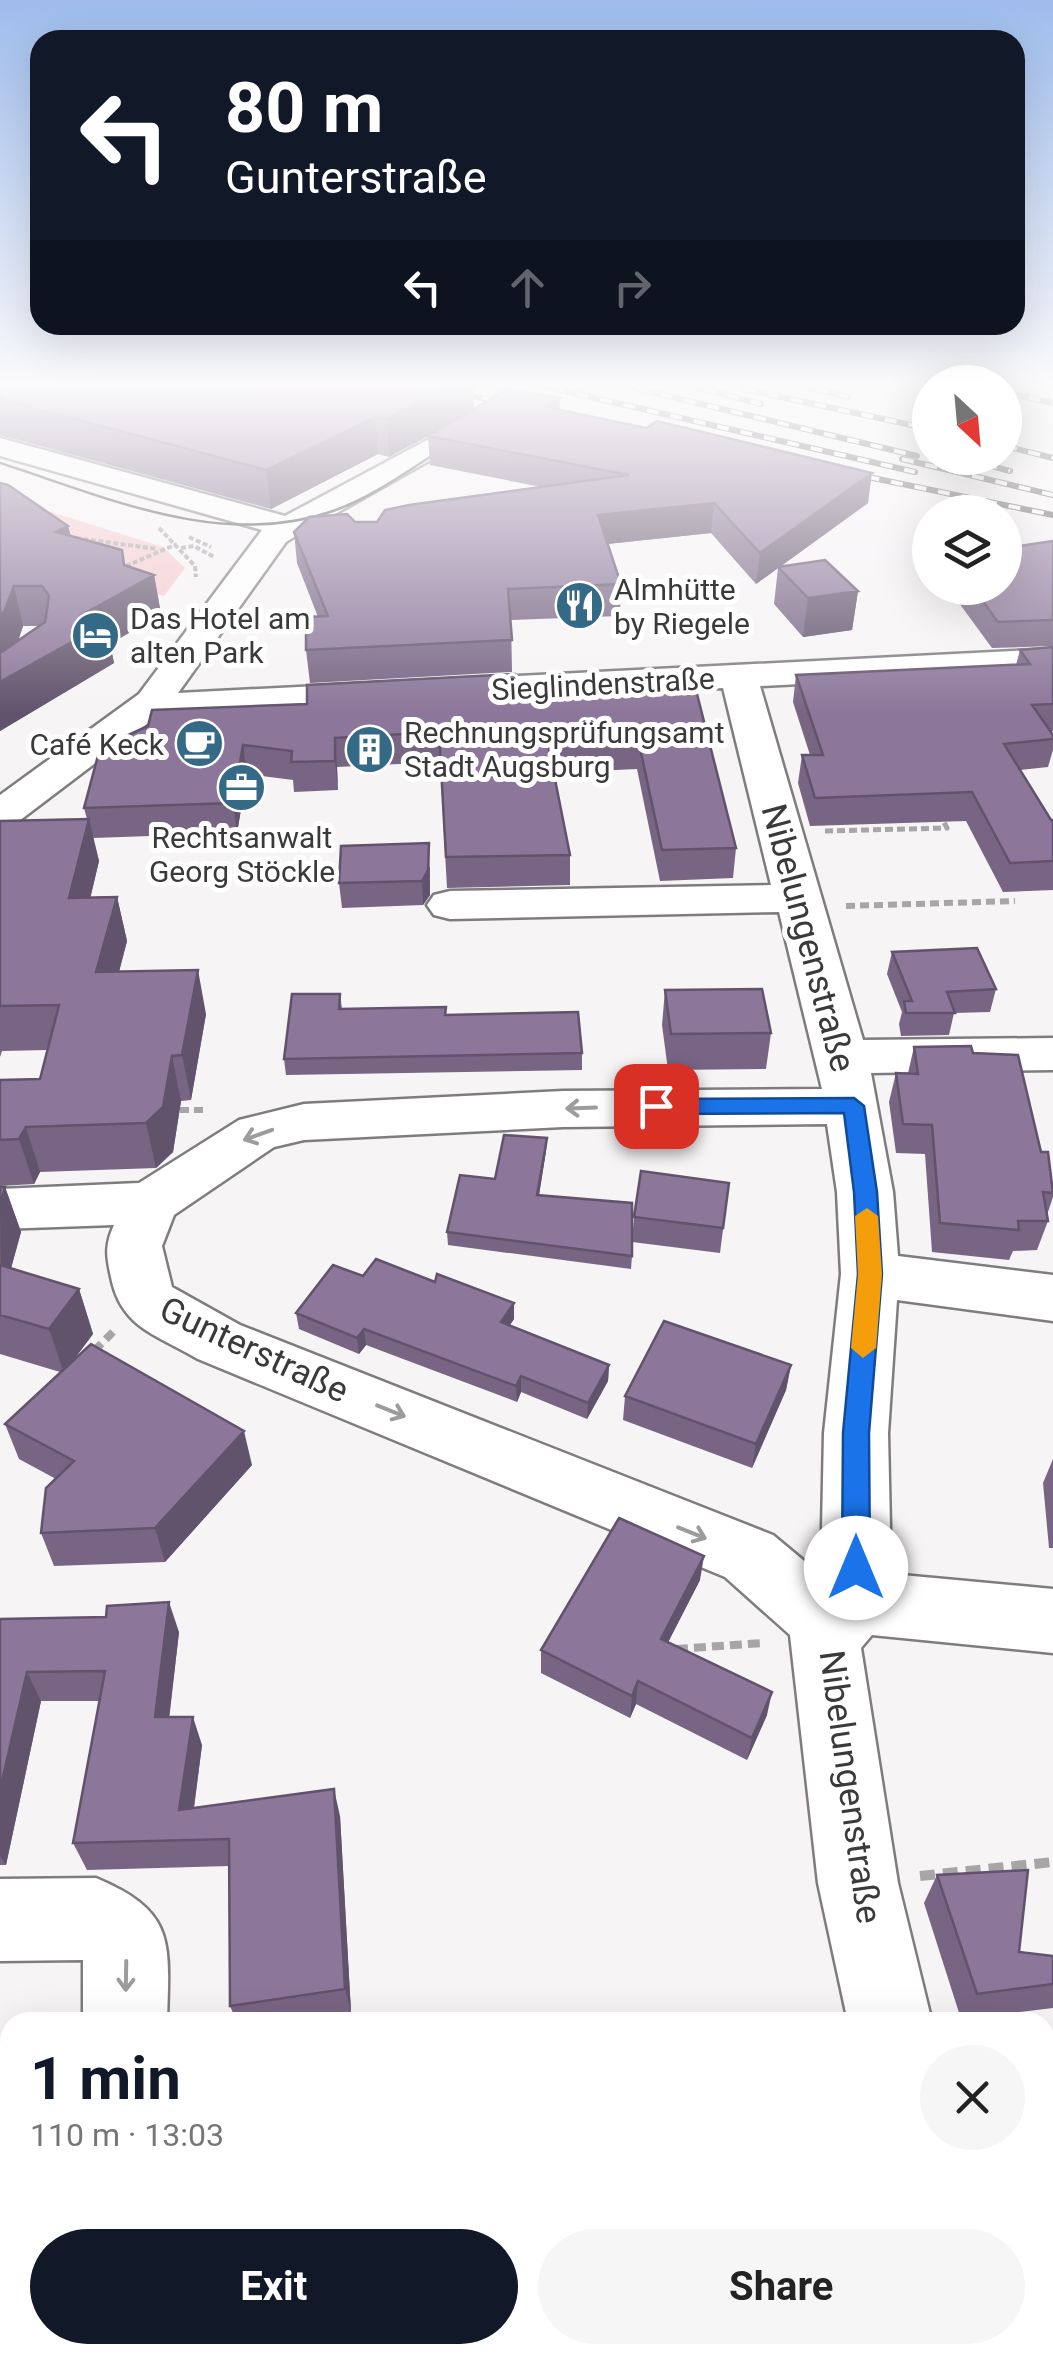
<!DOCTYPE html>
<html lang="en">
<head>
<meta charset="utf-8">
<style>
  :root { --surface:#fff; --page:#f6f6f6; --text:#222; --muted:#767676; --accent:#111827 }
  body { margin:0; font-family:Roboto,sans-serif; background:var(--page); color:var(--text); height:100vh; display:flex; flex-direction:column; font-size:38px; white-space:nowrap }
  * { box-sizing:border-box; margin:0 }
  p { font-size:32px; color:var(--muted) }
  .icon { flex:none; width:55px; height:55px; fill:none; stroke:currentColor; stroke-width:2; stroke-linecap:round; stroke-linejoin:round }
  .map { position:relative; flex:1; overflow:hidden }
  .side { position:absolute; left:0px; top:2012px; width:1055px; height:352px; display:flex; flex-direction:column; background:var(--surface); border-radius:30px 30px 0 0; box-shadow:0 10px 40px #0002 }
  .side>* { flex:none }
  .guide { position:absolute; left:30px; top:30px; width:995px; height:305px; border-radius:30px; box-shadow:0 10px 40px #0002; background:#111827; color:#fff; overflow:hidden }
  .needle { width:65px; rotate:154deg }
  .fabs { position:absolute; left:912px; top:365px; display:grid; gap:20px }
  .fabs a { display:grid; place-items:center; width:110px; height:110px; border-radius:50%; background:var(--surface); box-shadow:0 10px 40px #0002; font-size:50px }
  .pin { position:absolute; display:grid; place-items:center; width:85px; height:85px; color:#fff; margin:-42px; border-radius:20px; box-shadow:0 5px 15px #0006 }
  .me { position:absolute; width:110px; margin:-55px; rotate:0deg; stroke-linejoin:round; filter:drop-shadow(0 0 8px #0008) }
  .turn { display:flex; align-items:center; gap:35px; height:210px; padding:0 30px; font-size:45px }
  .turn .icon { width:130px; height:130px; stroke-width:2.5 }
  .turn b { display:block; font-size:70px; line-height:85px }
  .lanes { display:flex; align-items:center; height:95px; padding:0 30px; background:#0003; justify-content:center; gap:50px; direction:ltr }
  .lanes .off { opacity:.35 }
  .round { display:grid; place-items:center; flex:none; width:105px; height:105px; border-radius:52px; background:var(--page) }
  .overview { display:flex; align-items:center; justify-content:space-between; height:170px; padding:0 30px }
  h1 { font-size:60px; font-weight:700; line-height:75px; color:var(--accent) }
  .action { display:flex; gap:20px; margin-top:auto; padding:20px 30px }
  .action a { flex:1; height:115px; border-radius:60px; background:var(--accent); color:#fff; font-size:40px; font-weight:700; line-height:115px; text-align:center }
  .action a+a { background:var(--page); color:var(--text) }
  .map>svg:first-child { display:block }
  .green { fill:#f6c8cd }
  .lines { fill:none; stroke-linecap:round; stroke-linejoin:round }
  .minor-tunnel { stroke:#d1cfd1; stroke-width:30; stroke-dasharray:30 15; stroke-linecap:butt }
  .minor-casing { stroke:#7f7c7f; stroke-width:5 }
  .path-far4 { stroke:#a8a5a7; stroke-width:4; stroke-dasharray:5 2.5; stroke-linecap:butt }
  .path-far3 { stroke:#a8a5a7; stroke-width:5; stroke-dasharray:8 4; stroke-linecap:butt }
  .path-far2 { stroke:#a8a5a7; stroke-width:6; stroke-dasharray:9 5; stroke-linecap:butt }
  .path-far1 { stroke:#a8a5a7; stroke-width:8; stroke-dasharray:12 6; stroke-linecap:butt }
  .path { stroke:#a8a5a7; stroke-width:10; stroke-dasharray:15 8; stroke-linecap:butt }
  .minor { fill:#fff; fill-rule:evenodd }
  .tram { stroke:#525051; stroke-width:2.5 }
  .rail-casing { stroke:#525051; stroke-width:6 }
  .rail { stroke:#fff; stroke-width:4; stroke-dasharray:12; stroke-linecap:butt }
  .wall { fill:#786584; fill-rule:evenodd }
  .shaded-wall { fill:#62536c }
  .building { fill:#8c769a; stroke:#62536c; stroke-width:2.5 }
  .oneway { stroke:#9d9c9d }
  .route { fill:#1a73e8; stroke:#114b97; stroke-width:2.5 }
  .slow { fill:#f59e0b }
  .labels { text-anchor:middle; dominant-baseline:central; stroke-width:10; stroke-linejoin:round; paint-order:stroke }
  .far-poi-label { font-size:30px; fill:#3b3a3b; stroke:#fff; text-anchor:start }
  .far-street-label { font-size:30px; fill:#3b3a3b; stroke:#fff }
  .street-label { font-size:35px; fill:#3b3a3b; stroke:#fff }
</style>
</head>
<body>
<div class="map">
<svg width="1053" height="2363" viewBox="0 0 1053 2363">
  <rect width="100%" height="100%" fill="#f7f4f6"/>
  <!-- green -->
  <path class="green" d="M0,496L163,547L185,568L164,596L70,571Z"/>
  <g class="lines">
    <!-- minor-tunnel -->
    <path class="minor-tunnel" d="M491,414L535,383"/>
    <defs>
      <path id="minor" d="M491,406L505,414L501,420L319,523L331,532L326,539L294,537L286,542L178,693L1053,649V671L760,686L863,1040L1053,1038V1070L871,1073L893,1192L898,1256L1053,1275V1321L897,1300L888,1433L891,1574L1053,1589V1653L872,1635L861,1648L898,1883L932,2022H848L818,1883L790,1635L725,1577L198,1359C156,1334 121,1328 111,1277C106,1255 105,1245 114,1225L0,1229V1189L139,1183L239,1120L304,1104L563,1091L822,1089L779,912L450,919L434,915L427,905L434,895L450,891L771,885L723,688L193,716L160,714L15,824L0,828V795L139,694L262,530L0,456V438L285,516ZM827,1124L837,1192L841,1274L824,1433L821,1575L773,1535L240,1325L172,1287L162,1246L174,1215L274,1147L304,1140L563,1127Z
        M96,1878C177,1912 169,1943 167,2022H83V1960L0,1961V1879Z
        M67,2355H165L164,2363H66Z
        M921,2355H1019L1022,2363H924Z"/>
    </defs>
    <!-- minor casing -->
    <use href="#minor" class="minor-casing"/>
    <!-- path-far4 -->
    <path class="path-far4" d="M159,528L195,566L196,577
      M189,537L211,547
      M76,538L157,549
      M181,548L194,546L214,557
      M119,569L177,544"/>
    <!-- path-far3 -->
    <path class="path-far3" d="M825,831L947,828L940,815"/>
    <!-- path-far2 -->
    <path class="path-far2" d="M846,906L1015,901
      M180,1110H207"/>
    <!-- path-far1 -->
    <path class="path-far1" d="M93,1352L113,1332
      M676,1649L763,1643"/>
    <!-- path -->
    <path class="path" d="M920,1876L1053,1862"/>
    <!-- minor -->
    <use href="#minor" class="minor"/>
    <!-- tram -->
    <path class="tram" d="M0,463C106,497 221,550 333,511C376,496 414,466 452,443"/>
    <defs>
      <path id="rail" d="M413,383L516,405
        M530,383L915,472
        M614,383L917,456
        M681,383L761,404
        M793,383L848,397
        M744,389L930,429
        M1005,392L1053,403
        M1005,446L1053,458
        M962,458L1010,471
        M902,459L1053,495
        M844,472L1053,515"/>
    </defs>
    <!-- rail casing -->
    <use href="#rail" class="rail-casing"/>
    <!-- rail -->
    <use href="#rail" class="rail"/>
  </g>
  <!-- wall -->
  <path class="wall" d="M0,383H474V409H559L868,503L781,566L858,591L852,630L803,637L774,604L778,568L756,584L711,533L608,544L621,584L620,616L511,620L512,672L310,683L306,650L318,617L297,563L294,532L355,522H377L541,487L430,465L428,436L441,429L389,457L378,454L271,509L0,435Z
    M0,483L68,526L71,536L125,565L154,575L161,614L110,644L114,663L0,731ZM23,626H39L18,641Z
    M1053,541V646L992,648L948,588H1005Z
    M1053,647V731L1051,732L1053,735V750L1048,767L1020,770L1051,820H1053V890L1003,892L966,821L810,826L798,783L802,755H810L793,702L796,675L1016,665L1020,650Z
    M694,682L736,848L733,878L660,881L637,769L554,773L570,855V885L447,888L440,762L337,767L338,790L294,792L293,780L247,774L237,833L93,838L99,861L90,898L117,897L127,941L119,972L206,1014L191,1100L181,1101L173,1152L156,1168L40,1172L34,1184L0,1186V1080L40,1079L47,1050L2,1051L0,1057V821L87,819L84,808L307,704L516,690Z
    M430,867V895L423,905L342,908L339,883Z
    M892,952L996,989L990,1012L954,1013L949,1035L901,1036L899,1024L902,1012L887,974Z
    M665,990L771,1033L766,1069L668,1070L662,1025Z
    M340,994L342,1009L582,1053V1070L286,1075L284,1059Z
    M914,1047L973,1053L1041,1152L1053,1185V1197L1047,1215L1048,1221L1037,1250L1013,1251L1009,1260L932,1252L925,1154L896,1153L889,1102L896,1073H908Z
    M547,1138L546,1151L539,1195L632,1256L631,1269L448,1245L447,1232L495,1179Z
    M729,1183L720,1253L632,1242L634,1217Z
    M0,1187H5L21,1232L11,1268L79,1289L93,1334L74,1359L252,1465L165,1562L54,1566L41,1533L56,1479L19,1459L5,1424L60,1372L0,1354Z
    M363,1276L435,1282L514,1303V1319L510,1325L609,1365L608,1381L587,1419L521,1392L517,1402L366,1345L359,1354L299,1329L296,1313Z
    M791,1365L786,1390L752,1468L623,1420L625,1396Z
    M1053,1459V1548H1049L1043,1483Z
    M700,1580L668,1642L767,1715L747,1760L636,1704L630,1718L541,1673V1650Z
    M0,1619L179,1632L169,1717L202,1745L194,1808L340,1816L351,2012L283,2022H237L230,2006L229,1866L87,1870L73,1843L99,1701H41L6,1865H0Z
    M937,1875L1019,1952L1053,1956V2008L961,2019L924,1903Z
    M10,2040V2174L0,2176V2042Z
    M1053,2192V2363H1047L1045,2355V2193Z"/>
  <!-- shaded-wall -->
  <path class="shaded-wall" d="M457,383H474V411L389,457L387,419Z
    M560,398L559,425L546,407Z
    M375,417L378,454L271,509L266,470Z
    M872,473L868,503L756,584L760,553Z
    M714,503L711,533L597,545L598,515Z
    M68,526L76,565L56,532Z
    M122,550L129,588L154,575L161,614L110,644L114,663L0,731V682L82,615Z
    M14,586L23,626L14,653L0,661V614Z
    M858,591L852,630L803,637L808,598Z
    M335,738L337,767L338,790L335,761Z
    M243,745L247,774L237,833L233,803Z
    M89,819L99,861L80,942L69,898Z
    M429,843L430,895L423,905L422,881Z
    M117,897L127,941L107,1017L96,972Z
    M198,970L206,1014L191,1100L182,1055Z
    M172,1056L181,1101L173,1152L156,1168L146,1123Z
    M26,1127L40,1172L34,1184L19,1139Z
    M547,1138L546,1151L537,1208V1195Z
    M5,1187L21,1232L1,1305L0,1206Z
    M79,1289L93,1334L64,1373L49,1329Z
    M514,1303V1319L501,1338V1322Z
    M364,1329L366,1345L359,1354L357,1338Z
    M609,1365L608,1381L587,1419L588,1403Z
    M791,1365L786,1390L752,1468L756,1444Z
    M521,1376V1392L517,1402L516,1386Z
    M244,1431L252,1465L165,1562L155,1528Z
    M704,1556L700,1580L658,1662L661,1639Z
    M169,1602L179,1632L166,1746L155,1717Z
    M27,1672L41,1701L6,1865L0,1856V1790Z
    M638,1681L636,1704L630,1718L632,1696Z
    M772,1692L767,1715L747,1760L752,1738Z
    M193,1717L202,1745L190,1837L179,1810Z
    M334,1789L340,1816L351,2012L345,1989Z
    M41,2355H56V2363H41Z"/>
  <!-- building -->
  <path class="building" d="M0,383H457L387,419L375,417L266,470L0,399Z
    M508,389L560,398L546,407L646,428L657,421L872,473L760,553L714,503L598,515L621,584L508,589L512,640L306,650V617L328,616L294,532L309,517L347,514L355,522H377L385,510L409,505L629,475L428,436Z
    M0,483L8,485L68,526L56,532L122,550L124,565L154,575L82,615L106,623L0,682V652L3,651L45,622L49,596L42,586H14L4,612L0,614Z
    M1053,541V620L998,622L973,588H1005V548Z
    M825,560L858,591L808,598L778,567Z
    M1053,647V704L1032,705L1053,735V739L1004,744L1051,820H1053V861L1010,863L972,792L815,798L802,755H823L796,675L1030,664L1020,650Z
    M515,674L516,690L694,682L736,848L662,850L638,739L548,744L570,855L446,857L439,732L335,738V761L291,762L292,751L243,745L233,803L84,808L100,748L148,726L152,710L307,704V685Z
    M89,819L69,898L117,897L96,972L198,970L182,1055L172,1056L163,1107L146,1123L26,1127L19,1139L0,1140V1080L40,1079L59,1005L0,1006V821Z
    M429,843L428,870L422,881L339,883L341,846Z
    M977,948L996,989L947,992L955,1013H906L904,1001H912L892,952Z
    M762,989L771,1033L671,1034L665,990Z
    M292,994H340L339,1009L446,1007L445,1015L578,1012L582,1053L284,1059Z
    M971,1046L973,1053L1018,1055L1041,1152H1048L1053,1193L1043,1192L1048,1221H1018L1019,1230L940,1223L932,1125L903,1124L896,1073L918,1074L914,1047Z
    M504,1135L547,1138L537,1195L632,1203V1256L447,1232L460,1175L495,1179Z
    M641,1171L729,1183L723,1228L634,1217Z
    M0,1187H5L0,1206Z
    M376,1259L435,1282L437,1274L514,1303L501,1322L609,1365L588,1403L521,1376L516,1386L364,1329L357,1338L296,1313L333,1265L363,1276Z
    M0,1265L79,1289L49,1329L0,1315Z
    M664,1321L791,1365L756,1444L625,1396Z
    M91,1344L244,1431L155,1528L41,1533L46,1488L74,1461L5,1424Z
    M619,1518L704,1556L661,1639L772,1692L752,1738L638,1681L632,1696L541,1650Z
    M169,1602L155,1717H193L179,1810L334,1789L345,1989L230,2006L229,1839L73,1843L105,1671L27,1672L0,1790V1619L106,1617L107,1606Z
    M1028,1870L1019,1952L1053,1956V1984L977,1994L937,1875Z
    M825,2017L827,2022H782Z
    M10,2040V2156L0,2158V2042Z
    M1053,2192V2296L1045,2270V2193Z
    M10,2305V2355H41V2363H0V2307Z
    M237,2355H388V2363H237Z
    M781,2355H905L907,2363H747V2361Z"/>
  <!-- one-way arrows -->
  <defs><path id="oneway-shaft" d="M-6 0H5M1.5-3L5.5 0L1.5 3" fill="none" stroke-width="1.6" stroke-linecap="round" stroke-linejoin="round" transform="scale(2.5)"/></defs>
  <g class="oneway">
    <use href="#oneway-shaft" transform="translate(581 1108) rotate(178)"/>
    <use href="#oneway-shaft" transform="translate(258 1135) rotate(160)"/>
    <use href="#oneway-shaft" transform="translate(391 1411) rotate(22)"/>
    <use href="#oneway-shaft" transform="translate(692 1533) rotate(22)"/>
    <use href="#oneway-shaft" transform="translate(126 1976) rotate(91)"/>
  </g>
  <!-- sky -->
  <linearGradient id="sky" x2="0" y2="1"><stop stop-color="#9ebcec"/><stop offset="0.54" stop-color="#fbfafb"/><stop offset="1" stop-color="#fbfafb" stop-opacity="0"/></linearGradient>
  <rect width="1053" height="714" fill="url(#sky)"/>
  <!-- route -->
  <path class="route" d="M854,1098L864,1106L877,1192L882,1274L869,1433L870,1568L866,1577L856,1581L846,1577L842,1568L843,1433L858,1274L854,1192L844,1113L656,1114L646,1106L656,1099Z"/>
  <!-- slow -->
  <path class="slow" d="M867,1208L878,1216L882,1274L876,1348L863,1358L851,1348L858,1274L855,1216Z"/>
  <!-- icons -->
  <defs>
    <symbol id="restaurant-disc" viewBox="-11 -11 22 22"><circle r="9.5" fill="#356a86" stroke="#fff"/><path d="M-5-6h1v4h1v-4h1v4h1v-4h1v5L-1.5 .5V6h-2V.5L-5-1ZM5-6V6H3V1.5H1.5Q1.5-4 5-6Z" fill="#fff"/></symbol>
    <symbol id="hotel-disc" viewBox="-11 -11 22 22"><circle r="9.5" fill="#356a86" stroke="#fff"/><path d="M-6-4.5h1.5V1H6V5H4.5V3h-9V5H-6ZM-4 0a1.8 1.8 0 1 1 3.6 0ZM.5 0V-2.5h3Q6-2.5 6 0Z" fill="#fff"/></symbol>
    <symbol id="cafe-disc" viewBox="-11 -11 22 22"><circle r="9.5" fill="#356a86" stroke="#fff"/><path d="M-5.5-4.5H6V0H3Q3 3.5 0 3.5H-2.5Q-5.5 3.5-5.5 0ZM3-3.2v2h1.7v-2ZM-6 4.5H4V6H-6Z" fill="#fff"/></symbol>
    <symbol id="building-disc" viewBox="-11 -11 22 22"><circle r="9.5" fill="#356a86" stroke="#fff"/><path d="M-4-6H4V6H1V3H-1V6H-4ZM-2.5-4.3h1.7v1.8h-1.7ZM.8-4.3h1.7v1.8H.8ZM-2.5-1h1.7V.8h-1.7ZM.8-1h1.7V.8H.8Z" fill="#fff"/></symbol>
    <symbol id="office-disc" viewBox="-11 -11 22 22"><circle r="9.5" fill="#356a86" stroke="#fff"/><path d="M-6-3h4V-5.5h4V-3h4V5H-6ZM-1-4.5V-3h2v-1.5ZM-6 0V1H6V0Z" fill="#fff"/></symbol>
  </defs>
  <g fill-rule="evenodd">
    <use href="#restaurant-disc" x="552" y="578" width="55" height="55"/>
    <use href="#hotel-disc" x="68" y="608" width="55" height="55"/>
    <use href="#cafe-disc" x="172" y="716" width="55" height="55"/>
    <use href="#building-disc" x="342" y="722" width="55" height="55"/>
    <use href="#office-disc" x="214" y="760" width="55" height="55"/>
  </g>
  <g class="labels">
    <!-- far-poi labels -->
    <g class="far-poi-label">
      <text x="614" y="589">Almhütte<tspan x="614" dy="34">by Riegele</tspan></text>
      <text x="130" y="618">Das Hotel am<tspan x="130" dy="34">alten Park</tspan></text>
      <text x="404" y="732">Rechnungsprüfungsamt<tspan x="404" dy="34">Stadt Augsburg</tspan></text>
      <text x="164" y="744" text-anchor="end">Café Keck</text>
      <text x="242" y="837" text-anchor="middle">Rechtsanwalt<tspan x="242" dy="34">Georg Stöckle</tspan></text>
    </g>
    <!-- far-street labels -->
    <g class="far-street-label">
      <text transform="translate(603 684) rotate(-3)">Sieglindenstraße</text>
    </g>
    <!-- street labels -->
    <g class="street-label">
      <text transform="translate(808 938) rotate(75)">Nibelungenstraße</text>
      <text transform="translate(254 1350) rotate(25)">Gunterstraße</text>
      <text transform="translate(850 1787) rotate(82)">Nibelungenstraße</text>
    </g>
  </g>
</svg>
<div class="fabs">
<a><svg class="needle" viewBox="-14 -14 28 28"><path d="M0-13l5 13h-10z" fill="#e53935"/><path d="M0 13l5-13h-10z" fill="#767676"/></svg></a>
<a><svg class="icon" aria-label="layers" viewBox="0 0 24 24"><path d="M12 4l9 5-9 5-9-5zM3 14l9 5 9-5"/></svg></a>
</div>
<div class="pin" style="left:656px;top:1106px;background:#d93025"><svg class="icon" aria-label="arrive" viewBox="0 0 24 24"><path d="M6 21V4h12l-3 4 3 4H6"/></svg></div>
<svg class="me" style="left:856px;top:1568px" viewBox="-20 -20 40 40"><circle r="19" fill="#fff"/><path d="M0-13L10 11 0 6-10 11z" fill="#1a73e8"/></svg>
<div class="guide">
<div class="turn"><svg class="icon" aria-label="left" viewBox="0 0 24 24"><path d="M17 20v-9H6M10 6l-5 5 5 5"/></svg><div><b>80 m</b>Gunterstraße</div></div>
<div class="lanes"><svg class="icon" aria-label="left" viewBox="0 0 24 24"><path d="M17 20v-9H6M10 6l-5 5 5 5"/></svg><svg class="icon off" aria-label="ahead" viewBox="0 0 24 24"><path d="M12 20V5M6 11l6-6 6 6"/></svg><svg class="icon off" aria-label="right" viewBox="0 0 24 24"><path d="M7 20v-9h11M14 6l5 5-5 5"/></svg></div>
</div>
<section class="side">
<div class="overview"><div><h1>1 min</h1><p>110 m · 13:03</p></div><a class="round"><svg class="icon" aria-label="close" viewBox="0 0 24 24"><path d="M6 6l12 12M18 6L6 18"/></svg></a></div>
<div class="action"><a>Exit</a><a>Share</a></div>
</section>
</div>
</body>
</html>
